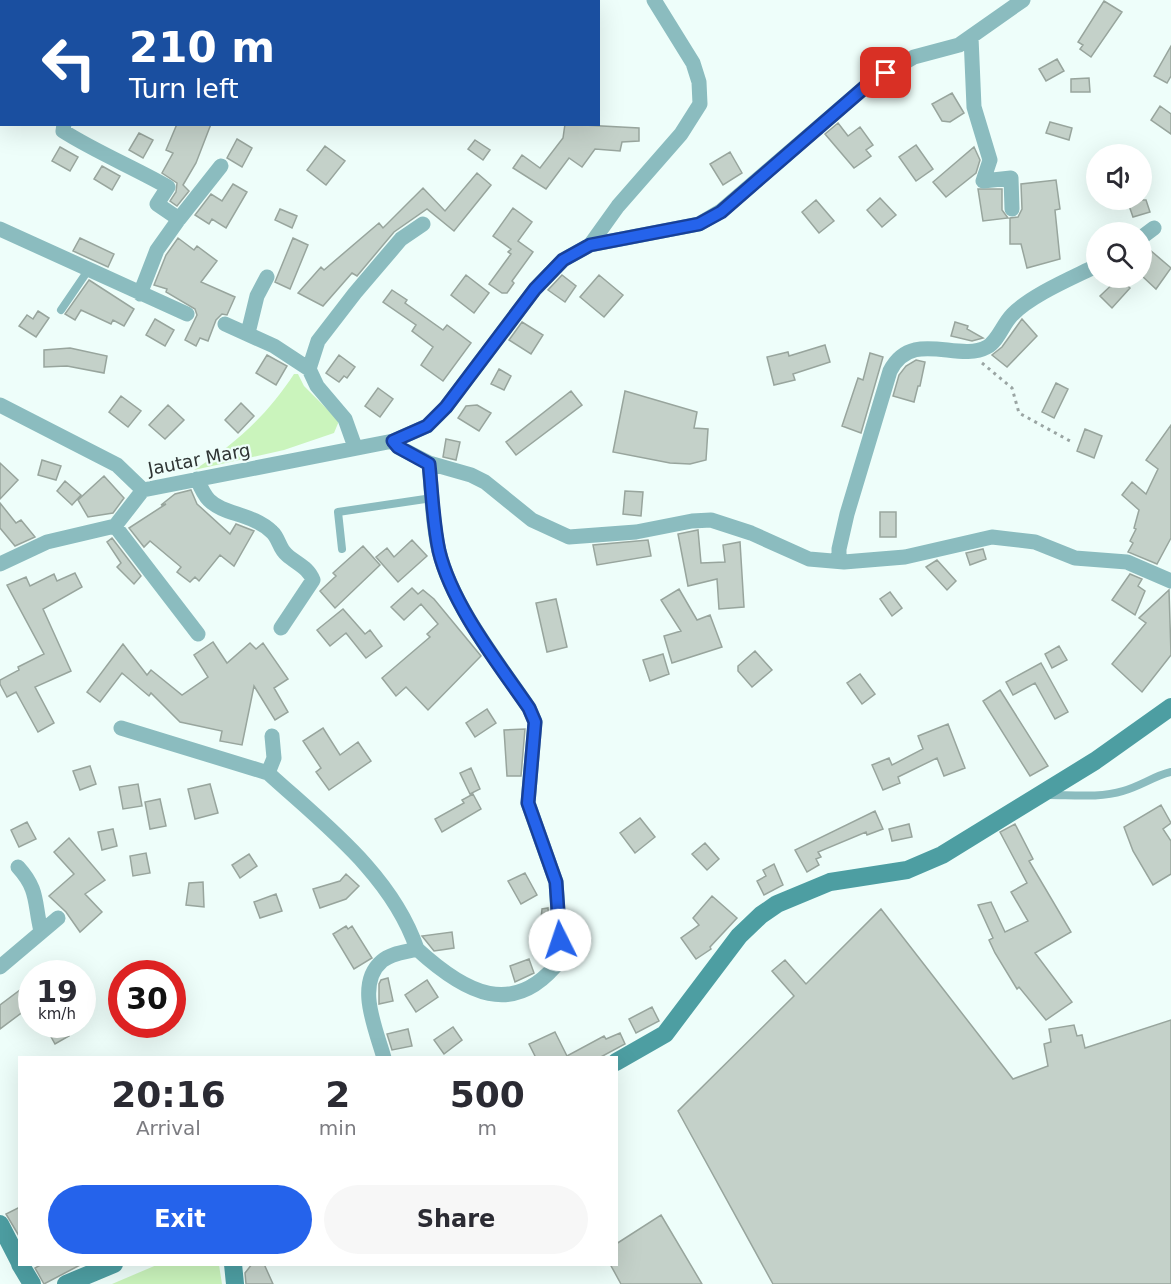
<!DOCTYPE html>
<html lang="en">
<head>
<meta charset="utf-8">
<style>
  :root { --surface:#fff; --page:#f7f7f7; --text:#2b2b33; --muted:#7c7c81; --accent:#2563eb }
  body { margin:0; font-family:"DejaVu Sans",sans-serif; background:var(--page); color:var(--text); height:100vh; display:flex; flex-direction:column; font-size:22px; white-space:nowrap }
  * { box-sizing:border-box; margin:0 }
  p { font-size:20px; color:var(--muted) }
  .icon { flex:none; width:33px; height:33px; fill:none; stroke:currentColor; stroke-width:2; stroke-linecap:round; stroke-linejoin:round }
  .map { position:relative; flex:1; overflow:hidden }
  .drawer { position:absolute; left:18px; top:1056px; width:600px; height:210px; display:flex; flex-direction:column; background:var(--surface); border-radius:0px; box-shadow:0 6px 24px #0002 }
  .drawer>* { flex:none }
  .banner { position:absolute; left:0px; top:0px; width:600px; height:126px; box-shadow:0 6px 24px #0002; background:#1a4fa0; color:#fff; overflow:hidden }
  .buttons { position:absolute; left:1086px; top:144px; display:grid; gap:12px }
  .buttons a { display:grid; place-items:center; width:66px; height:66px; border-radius:50%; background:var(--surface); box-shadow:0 6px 24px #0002; font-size:30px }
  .speed { position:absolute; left:18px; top:960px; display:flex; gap:12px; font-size:30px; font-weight:700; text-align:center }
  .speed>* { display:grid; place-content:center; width:78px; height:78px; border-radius:50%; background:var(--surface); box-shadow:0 6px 24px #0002; line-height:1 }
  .speed small { font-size:15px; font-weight:400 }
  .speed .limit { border:9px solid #d22; background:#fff; color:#111 }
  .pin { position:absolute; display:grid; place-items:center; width:51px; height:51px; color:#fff; margin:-26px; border-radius:12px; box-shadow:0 3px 9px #0006 }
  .me { position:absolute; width:66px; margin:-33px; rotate:356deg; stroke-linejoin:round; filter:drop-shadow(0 0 4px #0008) }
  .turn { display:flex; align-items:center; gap:21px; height:126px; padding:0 30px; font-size:27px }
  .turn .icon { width:78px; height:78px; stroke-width:2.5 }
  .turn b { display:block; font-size:42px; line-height:51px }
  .eta { display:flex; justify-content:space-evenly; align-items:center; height:102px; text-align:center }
  .eta b { font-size:36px; font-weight:800; line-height:42px }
  .button { display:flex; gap:12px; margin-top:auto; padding:12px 30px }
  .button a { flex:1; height:69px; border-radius:36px; background:var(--accent); color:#fff; font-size:24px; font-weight:800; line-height:69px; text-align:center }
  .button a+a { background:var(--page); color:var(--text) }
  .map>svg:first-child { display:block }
  .green { fill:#caf4bc }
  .building { fill:#c4d1c9; stroke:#98a59d; stroke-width:1.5 }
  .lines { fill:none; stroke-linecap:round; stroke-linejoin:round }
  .path { stroke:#9aa5a3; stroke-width:3; stroke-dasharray:3 4.5; stroke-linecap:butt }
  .lane { stroke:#8bbcbf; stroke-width:8 }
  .street { stroke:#8bbcbf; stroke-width:15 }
  .secondary { stroke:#4d9ea2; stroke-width:18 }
  .route-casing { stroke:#184099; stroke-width:15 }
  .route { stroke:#2563eb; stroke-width:10 }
  .labels { text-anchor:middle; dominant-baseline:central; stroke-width:4.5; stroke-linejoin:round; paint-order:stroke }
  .street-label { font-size:18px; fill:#2f3534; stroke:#eefefa }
</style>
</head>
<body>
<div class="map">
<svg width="1171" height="1284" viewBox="0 0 1171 1284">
  <rect width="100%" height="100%" fill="#eefefa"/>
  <!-- green -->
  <path class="green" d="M294,374H298L304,386L339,421L334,433L284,450L194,470C236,444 267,415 294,374Z
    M159,1264L219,1265L222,1284H112Z"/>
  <!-- building -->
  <path class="building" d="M1104,1L1122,12L1091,57L1080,49L1083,45L1078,42Z
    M1171,46V76L1167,83L1154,76Z
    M1057,59L1064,71L1046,81L1039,69Z
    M1089,78L1090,92H1071V79Z
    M952,93L964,113L950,122L942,121L932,104Z
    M1160,106L1171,114V134L1151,120Z
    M1050,122L1072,128L1069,140L1046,133Z
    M838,123L848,136L860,127L873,145L866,150L871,156L854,168L825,134Z
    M177,124H211L196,163L183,185L189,191L177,206L170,201L176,192L177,183L162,173L173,153L166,150Z
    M565,124L639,128V141L622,142L620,151L595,149L582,167L569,158L546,189L513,168L522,155L540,168L563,138Z
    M139,133L153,140L143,158L129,150Z
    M237,139L252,148L242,167L227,158Z
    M475,140L490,150L483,160L468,149Z
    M916,145L933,169L916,181L899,157Z
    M325,146L345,161L326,185L307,170Z
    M60,147L78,157L70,171L52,161Z
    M974,147L980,160L976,173L946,197L933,182Z
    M730,152L742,173L723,185L710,164Z
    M102,166L120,176L112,190L94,179Z
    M477,173L491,185L454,231L427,209L394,232L357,276L352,273L323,306L298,293L321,267L324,270L379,223L383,228L423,188L445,211Z
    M1056,180L1060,209L1055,210L1060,259L1027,268L1021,244H1010V218L1018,217L1022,209L1021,184Z
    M233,184L247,192L226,228L212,219L209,224L195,215L211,194L222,201Z
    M978,189H1002V210L1008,218L983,221Z
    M880,198L896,215L882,227L867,210Z
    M816,200L834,221L819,233L802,212Z
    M1127,200H1146L1150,212L1133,217Z
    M513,208L532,222L518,241L533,252L512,281L514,283L507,293H502L489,284L511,254L508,252L511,249L493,236Z
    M280,209L297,216L292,228L275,220Z
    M80,238L114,254L108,267L73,251Z
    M178,238L194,250L197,246L217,261L201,282L235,297L227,315L222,314L216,320L208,341L200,338L196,346L185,340L197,315L195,309L166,292L167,289L154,285L166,255Z
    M293,238L308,245L290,289L275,282Z
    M1150,250L1171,268L1156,289L1142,276V259Z
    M466,275L489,293L474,313L451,295Z
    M562,275L576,286L565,302L548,290Z
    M599,275L623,295L604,317L580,297Z
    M1119,278L1130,288L1112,308L1100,296Z
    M89,280L134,309L124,326L113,320L111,324L81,310L75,320L65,314Z
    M392,290L407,300L405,303L443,330L447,325L471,343L443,381L421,365L433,347L412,331L416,325L383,302Z
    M38,311L49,318L36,337L19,326L27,315L33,319Z
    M155,319L174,330L165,346L146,335Z
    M1022,319L1037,336L1007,367L992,355L1002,347Z
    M522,322L543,335L531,354L509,340Z
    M955,322L968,326L967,329L983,338L972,341L951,336Z
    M825,345L830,362L793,374L795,380L774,385L767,357L788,352L789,356Z
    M70,348L107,356L104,373L67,366L44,367V350Z
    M870,353L883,357L861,433L842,426L858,378L863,380Z
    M267,355L287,366L276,385L256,373Z
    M339,355L355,367L347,378L344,376L339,382L326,373Z
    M916,360L925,362L920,386H918L914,402L893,396L899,375L906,366Z
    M499,369L511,376L504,390L491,384Z
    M1056,383L1068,389L1054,418L1042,412Z
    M378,388L393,399L380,417L365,406Z
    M571,391L582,405L516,455L506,442Z
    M625,391L697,412L694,428L708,429L706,460L690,464L670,463L613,452Z
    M121,396L141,411L128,427L109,412Z
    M241,403L254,416L238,433L225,420Z
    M168,405L184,420L165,439L149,425Z
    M477,405L491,413L479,431L458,418L466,406Z
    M1171,425V538L1157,564L1128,552L1133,543L1130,541L1136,529L1134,528L1139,510L1122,495L1132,482L1146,494L1158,469L1146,460Z
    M1085,429L1102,436L1094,458L1077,451Z
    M446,439L460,442L456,460L443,457Z
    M42,460L61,466L56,480L38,475Z
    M0,463L18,480L0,499Z
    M104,476L124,498L113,513L88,517L78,500Z
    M65,481L81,495L72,505L57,491Z
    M191,490L197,504L230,534L236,524L254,531L234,566L220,555L199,581L195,577L190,582L177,572L181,567L150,541L144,547L129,528L166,504L161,505L175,494Z
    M625,491L643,492L641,516L623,514Z
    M0,503L16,523L21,520L35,537L15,546L0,528Z
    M880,512H896V537H880Z
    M698,530L701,563L725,562L723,545L740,542L744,607L719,609L717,579L688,586L678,534Z
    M112,538L141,576L134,584L117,567L121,563L107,542Z
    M412,540L427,556L398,582L376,557L387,548L394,557Z
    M648,540L651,556L597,565L593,545Z
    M363,546L380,565L335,608L320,591L336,576L333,573Z
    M983,549L986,559L970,565L966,553Z
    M937,560L956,581L947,590L926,567Z
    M75,573L82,587L43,609L71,671L35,687L54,723L38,732L16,692L7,697L0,684V680L19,670L18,667L44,654L7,585L26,577L30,586L54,574L57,581Z
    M1130,574L1142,579L1138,586L1145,591L1135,615L1112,600Z
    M412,588L418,594L423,590L434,599L481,656L428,710L406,687L396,696L382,678L430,637L427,634L438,624L421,604L404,620L391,607Z
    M679,589L697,620L710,615L722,647L672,663L664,636L681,631L661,600Z
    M1169,590L1171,655L1142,692L1112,664L1146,623L1139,618Z
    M890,592L902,608L892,616L880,599Z
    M556,599L567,647L547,652L536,603Z
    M343,609L365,634L370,630L382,646L366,658L346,633L330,646L317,630Z
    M213,642L227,663L250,643L256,649L263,643L288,679L274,688L288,712L275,720L254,686L242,745L220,741L222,731L180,722L151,693L149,696L122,673L100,702L87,692L123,644L147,675L151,670L182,695L208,677L194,655Z
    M1059,646L1067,660L1052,668L1045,654Z
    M755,651L772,670L752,687L738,671V666Z
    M663,654L669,674L650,681L643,660Z
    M1041,663L1068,712L1055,719L1035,683L1013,695L1006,682Z
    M860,674L875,694L862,704L847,683Z
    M1000,690L1048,766L1030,776L983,701Z
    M487,709L496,723L475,737L466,723Z
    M948,724L965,768L944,776L937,758L898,777L900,783L883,790L872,765L889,758L892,765L923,749L918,736Z
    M323,728L340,755L358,742L371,761L329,790L316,772L321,768L303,741Z
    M525,729L521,776H507L504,730Z
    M90,766L96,784L80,790L73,771Z
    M471,768L480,789L470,794L460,773Z
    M138,784L142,806L123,809L119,787Z
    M210,784L218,813L195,819L188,789Z
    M473,794L481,809L442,832L435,819L464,803L462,800Z
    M160,799L166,826L150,829L145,802Z
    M1161,805L1171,823L1163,829L1171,841V874L1153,885L1133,851L1124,827Z
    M875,811L883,829L867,835L866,832L818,852L821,857L816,859L819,865L807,872L795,850Z
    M640,818L655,837L635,853L620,833Z
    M27,822L36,839L19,847L11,830Z
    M909,824L912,837L892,841L889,829Z
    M1015,824L1033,859L1029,861L1071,932L1035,953L1072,1002L1046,1020L1019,987L1017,989L995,953L989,940L993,938L978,905L991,902L1005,932L1028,921L1011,892L1027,883L1000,832Z
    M113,829L117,846L102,850L98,832Z
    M69,838L105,880L85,894L102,912L80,932L66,912L49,896L74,874L54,852Z
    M705,843L719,859L707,870L692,854Z
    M146,853L150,873L133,876L130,856Z
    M249,854L257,866L240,878L232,865Z
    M774,864L783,885L764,895L757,881L766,876L763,870Z
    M525,873L537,895L521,904L508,881Z
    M346,874L359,886L346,899L320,908L313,889L340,881Z
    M203,882L204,907L186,905L189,883Z
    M276,894L282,911L260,918L254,902Z
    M712,896L737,918L710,947L711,949L696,959L681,938L699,925L693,918Z
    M548,908L550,938L539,939L542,909Z
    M881,909L1013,1079L1048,1066L1044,1044L1051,1042L1049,1029L1074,1025L1077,1036L1082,1035L1085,1048L1171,1020V1284H773L678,1111L794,996L772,971L785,960L806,984Z
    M346,926L348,929L352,926L372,958L354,969L333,934Z
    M452,932L454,948L434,951L422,936Z
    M529,959L534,973L515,982L510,966Z
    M388,978L393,1001L379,1004V984L381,980Z
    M427,980L438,997L416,1012L405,995Z
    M32,981V1005L0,1029V1005Z
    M652,1007L659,1021L636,1033L629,1019Z
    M44,1024H62L69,1036L55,1044Z
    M453,1027L462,1040L444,1054L434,1040Z
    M408,1029L412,1046L392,1050L387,1034Z
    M555,1032L567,1056L604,1036L606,1039L620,1033L625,1044L599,1058H536L529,1044Z
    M20,1207V1235L19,1236L6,1214Z
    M661,1215L702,1284H621L610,1264H616V1244Z
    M42,1264H82L44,1284L35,1268Z
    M252,1264H264L273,1284H246L245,1273Z"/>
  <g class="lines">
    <!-- path -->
    <path class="path" d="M982,363L1012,388L1019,413L1070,441"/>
    <!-- lane -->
    <path class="lane" d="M61,310L89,269
      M342,549L338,512L432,498
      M1048,795C1073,795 1100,798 1123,791C1141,786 1154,776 1171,772"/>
    <!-- street -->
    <path class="street" d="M971,37L974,107L990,160L983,181L1011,178L1012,209
      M64,124L63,131C96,152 133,167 168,187L157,204L179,219L157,250L140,294
      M179,219L221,166
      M0,229L187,314
      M1142,237L1154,228
      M590,245L618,206L681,134L700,104L699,82L693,63L654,0
      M225,324L274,346L309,369
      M248,333L257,296L267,277
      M0,405L117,465L143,490
      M393,441L398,447L429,463L471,475L485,482L532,520L569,537L636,532L692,521L711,520L751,533L809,559L844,562L905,557L992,537L1035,542L1075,558L1127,562L1171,581
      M355,447L345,419L317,386L309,369L318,341L355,293L401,239L423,224
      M197,479C200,486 204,495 209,500C224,515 252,513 272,532C279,538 279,549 287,555C297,564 308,567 313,580L281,628
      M115,526L198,634
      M839,561V549L847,514L890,371C912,328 958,363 987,347C998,341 1003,324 1012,315C1031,295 1072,278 1096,266
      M0,564L47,542L115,526L143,490L393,441L427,426L446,407L535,289L563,260L590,245L699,224L721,211L872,81L914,57L959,45L1023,0
      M121,728L268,773
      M272,736L274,758L268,773C324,824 392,875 417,949C406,952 391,953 382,961C355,984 376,1029 384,1058
      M18,867C39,890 34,903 41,931
      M417,949C464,992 514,1021 561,959L556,882L528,803L535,722L529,708C498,662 452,605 439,551C432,523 432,492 429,463
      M0,967L58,918"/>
    <!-- secondary -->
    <path class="secondary" d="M616,1062L665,1034L739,936L761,915L777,904L830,882L907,870L942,855L1095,761L1171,707
      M0,1224L20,1263
      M20,1264L32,1284
      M233,1264L235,1284
      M66,1284L114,1264"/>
  </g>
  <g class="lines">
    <defs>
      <path id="route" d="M560,940L556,882L528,803L535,722L529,708C498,663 452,605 439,551C433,523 432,492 429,464L398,447L393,441L427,426L446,407L535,289L563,260L590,245L699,224L721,212L872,81L886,73"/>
    </defs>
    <!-- route casing -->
    <use href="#route" class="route-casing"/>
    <!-- route -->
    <use href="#route" class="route"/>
  </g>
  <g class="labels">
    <!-- street labels -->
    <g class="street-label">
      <text transform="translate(199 459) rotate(-11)">Jautar Marg</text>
    </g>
  </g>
</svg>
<div class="buttons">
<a><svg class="icon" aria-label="sound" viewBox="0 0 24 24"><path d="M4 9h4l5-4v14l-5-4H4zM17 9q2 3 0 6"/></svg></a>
<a><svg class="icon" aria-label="search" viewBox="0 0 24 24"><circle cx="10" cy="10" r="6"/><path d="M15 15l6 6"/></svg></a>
</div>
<div class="speed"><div>19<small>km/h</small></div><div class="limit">30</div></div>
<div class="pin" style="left:886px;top:73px;background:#d93025"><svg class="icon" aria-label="arrive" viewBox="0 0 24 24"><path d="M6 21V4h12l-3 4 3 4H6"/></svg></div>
<svg class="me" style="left:560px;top:940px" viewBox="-20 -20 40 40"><circle r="19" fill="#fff"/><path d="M0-13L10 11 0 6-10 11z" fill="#2563eb"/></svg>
<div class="banner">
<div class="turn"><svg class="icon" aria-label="left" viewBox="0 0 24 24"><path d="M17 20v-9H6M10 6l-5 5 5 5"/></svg><div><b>210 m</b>Turn left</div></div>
</div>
<section class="drawer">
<div class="eta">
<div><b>20:16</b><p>Arrival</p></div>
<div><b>2</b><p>min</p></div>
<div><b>500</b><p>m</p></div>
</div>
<div class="button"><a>Exit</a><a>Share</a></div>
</section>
</div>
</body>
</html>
